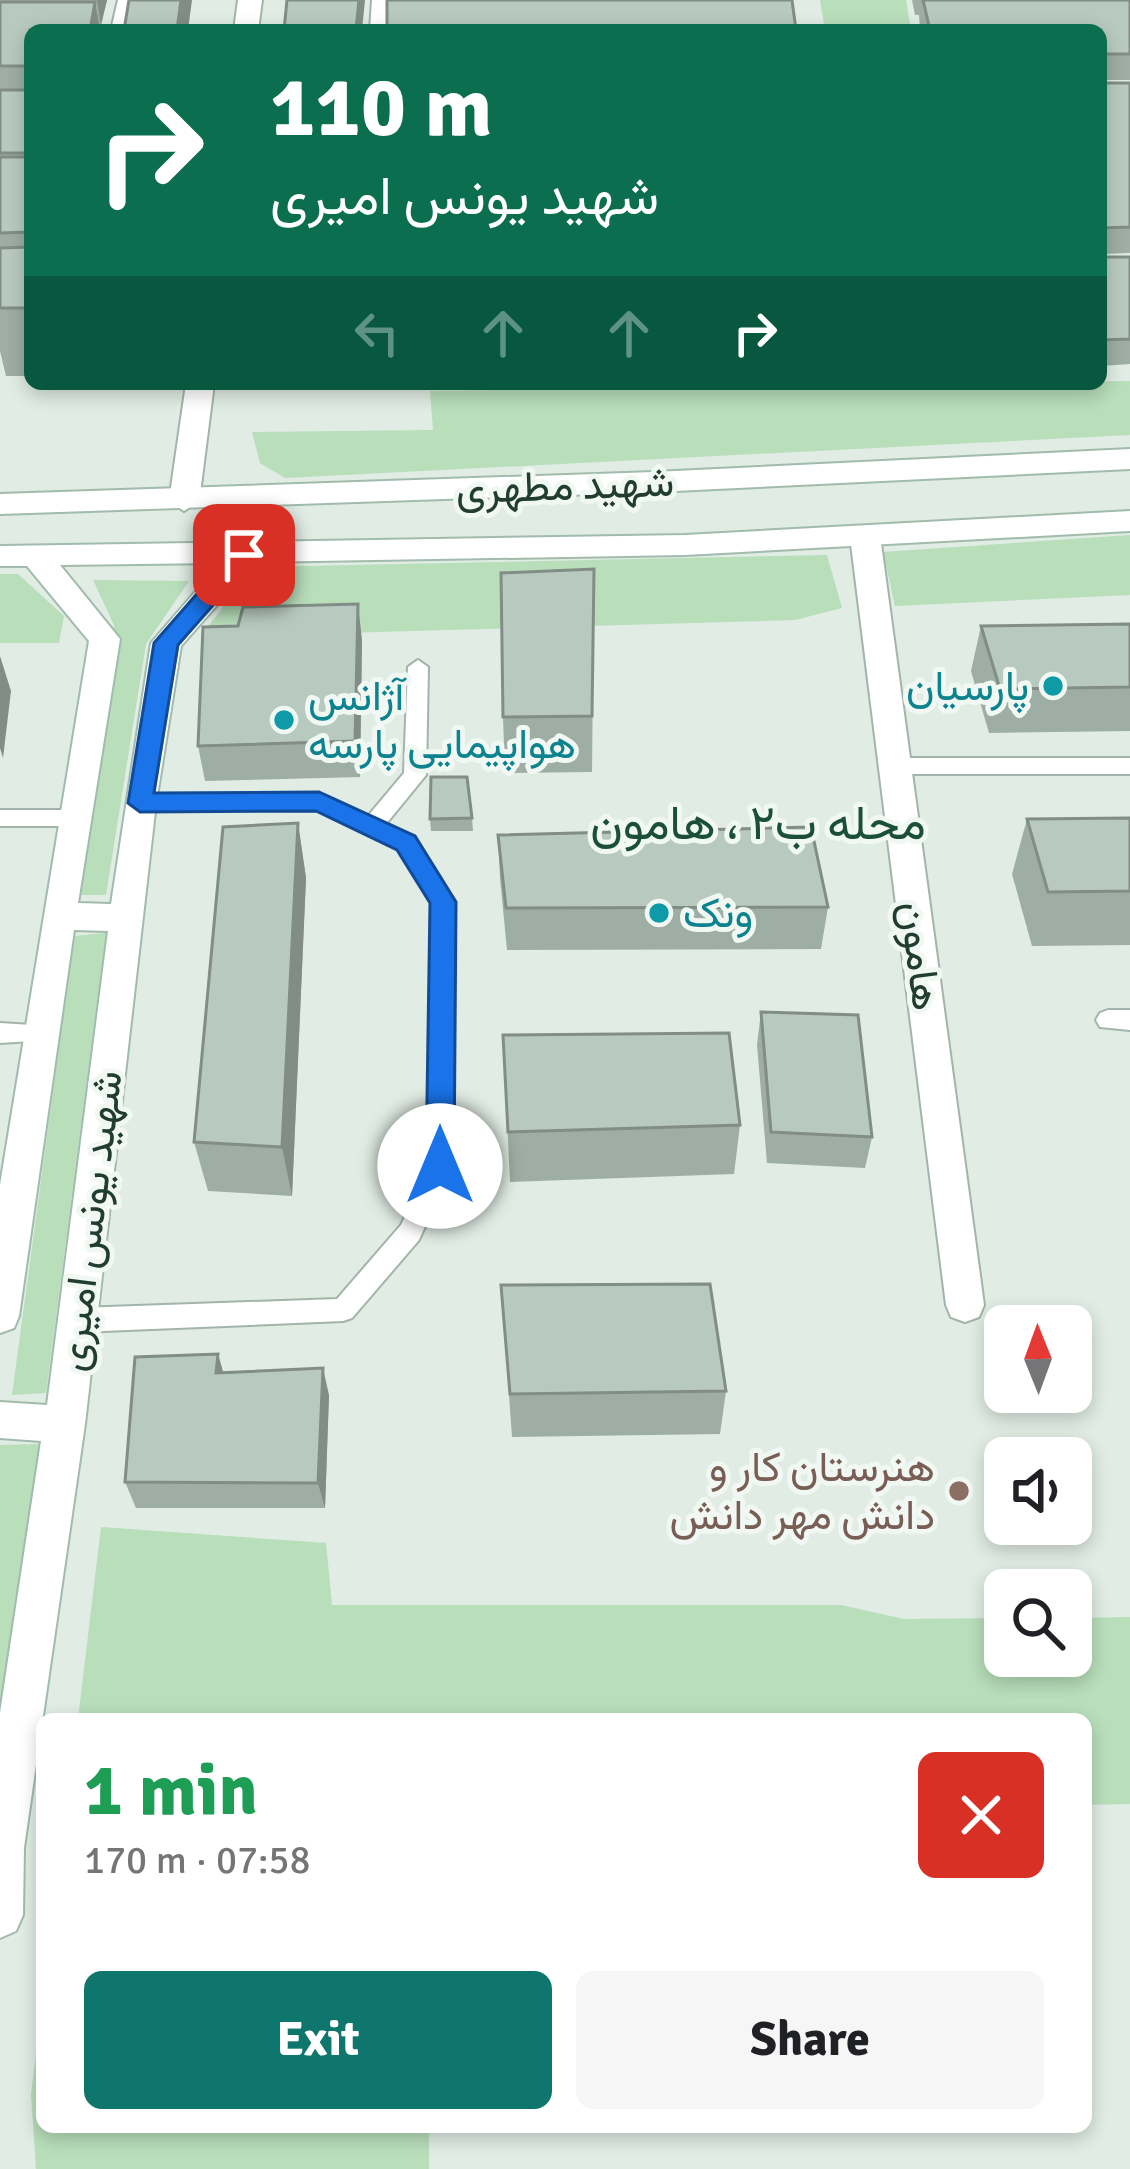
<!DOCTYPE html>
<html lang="en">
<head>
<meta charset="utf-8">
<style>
  :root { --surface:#fff; --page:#f6f6f6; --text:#202124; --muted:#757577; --accent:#0f766e }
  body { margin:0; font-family:Signika,Vazirmatn,sans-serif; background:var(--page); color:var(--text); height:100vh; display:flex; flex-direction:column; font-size:45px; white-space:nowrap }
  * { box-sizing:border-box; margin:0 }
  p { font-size:39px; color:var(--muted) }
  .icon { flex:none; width:66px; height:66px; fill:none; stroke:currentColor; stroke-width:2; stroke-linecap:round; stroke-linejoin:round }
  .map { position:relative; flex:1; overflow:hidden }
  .side { position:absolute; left:36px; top:1713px; width:1056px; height:420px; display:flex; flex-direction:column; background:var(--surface); border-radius:18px; box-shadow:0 6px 18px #0003 }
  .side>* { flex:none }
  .hud { position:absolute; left:24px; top:24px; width:1083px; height:366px; border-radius:18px; box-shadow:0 6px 18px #0003; background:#0b6e4f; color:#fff; overflow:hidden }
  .needle { width:78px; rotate:359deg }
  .fabs { position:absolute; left:984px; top:1305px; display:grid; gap:24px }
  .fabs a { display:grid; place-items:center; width:108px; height:108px; border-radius:18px; background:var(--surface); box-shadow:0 6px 18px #0003; font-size:60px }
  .pin { position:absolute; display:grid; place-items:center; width:102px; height:102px; color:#fff; margin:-51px; border-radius:24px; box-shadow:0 6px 18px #0006 }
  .me { position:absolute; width:132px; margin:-66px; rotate:0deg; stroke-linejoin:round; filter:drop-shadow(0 0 9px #0008) }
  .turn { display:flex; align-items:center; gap:42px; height:252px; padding:0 48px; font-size:54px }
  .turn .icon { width:156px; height:156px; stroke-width:2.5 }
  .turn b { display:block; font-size:84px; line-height:102px }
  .lanes { display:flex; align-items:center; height:114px; padding:0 48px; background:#0003; justify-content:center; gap:60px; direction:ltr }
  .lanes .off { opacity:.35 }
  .round { display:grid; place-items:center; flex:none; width:126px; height:126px; border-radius:18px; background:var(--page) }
  .summary { display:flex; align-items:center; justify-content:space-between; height:204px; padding:0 48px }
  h1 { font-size:72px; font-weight:700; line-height:90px; color:#1e9e55 }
  .cta { display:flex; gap:24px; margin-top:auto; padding:24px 48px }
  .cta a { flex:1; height:138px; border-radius:18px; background:var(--accent); color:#fff; font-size:48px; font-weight:700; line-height:138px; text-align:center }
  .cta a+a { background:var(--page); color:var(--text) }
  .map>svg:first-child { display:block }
  .green { fill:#b8deba }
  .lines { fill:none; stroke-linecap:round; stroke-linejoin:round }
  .service-casing { stroke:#a3b4aa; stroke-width:4 }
  .minor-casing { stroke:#a3b4aa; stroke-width:4 }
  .tertiary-casing { stroke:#a3b4aa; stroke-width:4 }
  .secondary-casing { stroke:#a1bbac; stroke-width:4 }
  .service { fill:#fff; fill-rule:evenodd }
  .minor { fill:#fff; fill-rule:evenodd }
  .tertiary { fill:#fff; fill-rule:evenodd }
  .secondary { fill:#fff; fill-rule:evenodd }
  .wall { fill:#9eaea4 }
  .shaded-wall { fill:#818d86 }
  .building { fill:#b8cabf; stroke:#818d86; stroke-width:3 }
  .route { fill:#1a73e8; stroke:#114b97; stroke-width:3 }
  .culture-dot { fill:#0f9aa8; stroke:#f1f8f3; stroke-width:4.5 }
  .education-dot { fill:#8d6e63; stroke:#f1f8f3; stroke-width:4.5 }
  .labels { text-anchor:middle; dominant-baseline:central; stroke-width:10; stroke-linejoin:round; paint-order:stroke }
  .street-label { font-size:42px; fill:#203d2f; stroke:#f1f8f3 }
  .culture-label { font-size:42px; fill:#0d838f; stroke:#f1f8f3; text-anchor:start }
  .education-label { font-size:42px; fill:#785e54; stroke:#f1f8f3; text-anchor:end }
  .quarter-label { font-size:48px; fill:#1b5038; stroke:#f1f8f3 }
</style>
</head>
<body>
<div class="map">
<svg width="1130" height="2169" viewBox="0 0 1130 2169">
  <rect width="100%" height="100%" fill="#e0ece4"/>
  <!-- green -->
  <path class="green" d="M820,0H906L911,30H825Z
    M1130,381V435L285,478L260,463L252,432L433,430L430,391Z
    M1130,535V595L895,606L883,552Z
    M827,555L842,608L795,620L200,637L254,567Z
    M0,574H18L64,616L59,643H0Z
    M93,580L189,581L146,644L106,895H80L116,665L114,625Z
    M106,933L46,1393L12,1395L74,936Z
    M43,1444L0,1717V1445Z
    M101,1527L326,1543L332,1605H841L904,1619L1005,1618V1656H1071V1618L1130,1617V1804L1086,1805V1719H78Z
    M42,2006V2127H429V2169H36L31,2094Z"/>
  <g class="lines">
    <defs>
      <path id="service" d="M118,0H134L127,30H111Z
        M372,0H388L386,30H370Z
        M418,660L428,667L426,775L386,824L414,837L454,902L452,1166L419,1240L352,1318L343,1321L79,1332L70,1328L66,1320L70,1312L79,1308L337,1299L401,1225L428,1166L432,903L398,849L316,810L140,811L129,803L140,795L319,794L368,816L404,773L408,667Z
        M895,758H1130V774H895L884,766Z
        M0,810H74L85,818L74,826H0Z
        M1108,1010H1130V1030L1100,1027L1096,1020L1100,1013Z
        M0,1023L48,1026L52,1033L48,1040L0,1043Z"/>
      <path id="minor" d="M865,526L880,536L984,1305L979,1317L965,1322L951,1317L946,1305L850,536Z"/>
      <path id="tertiary" d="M238,0H262L258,30H234Z
        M186,384H214L199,501L184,511L169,501Z"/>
      <path id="secondary" d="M1130,449V469L654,492L0,514V494L654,472Z
        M1130,511V531L685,555L255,562L181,646L156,803L85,1424L24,1848L23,1915L16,1931L0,1938V1713L41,1441L0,1438V1402L47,1405L108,931L74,930L19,1316L14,1328L0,1333V1185L89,641L27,566H0V546L685,535ZM220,563L151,643L111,904L78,903L120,639L60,565Z"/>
    </defs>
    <!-- service casing -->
    <use href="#service" class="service-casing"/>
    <!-- minor casing -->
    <use href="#minor" class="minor-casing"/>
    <!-- tertiary casing -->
    <use href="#tertiary" class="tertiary-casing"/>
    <!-- secondary casing -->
    <use href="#secondary" class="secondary-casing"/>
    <!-- service -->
    <use href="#service" class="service"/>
    <!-- minor -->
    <use href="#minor" class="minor"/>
    <!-- tertiary -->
    <use href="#tertiary" class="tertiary"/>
    <!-- secondary -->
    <use href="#secondary" class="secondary"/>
  </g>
  <!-- wall -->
  <path class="wall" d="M0,0H107L100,30H30V376H6L0,351Z
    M912,0H1130V80H1101V30H920L919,15H915Z
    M1101,83H1130V253L1101,254Z
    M1101,257H1130V364L1101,366Z
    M594,569L592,772L505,773L503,717Z
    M1130,624V731L989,733L971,671L981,626Z
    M362,640L360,777L205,781L198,746Z
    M472,818L473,831H431L430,819Z
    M1130,818V945L1032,946L1012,874L1027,819Z
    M298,823L306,878L292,1196L208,1191L194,1142Z
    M498,835L828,907L821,949L507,950L500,878Z
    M761,1012L872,1137L865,1168L767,1163L757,1045Z
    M503,1035L740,1125L734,1174L510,1182Z
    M501,1285L726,1391L720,1434L512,1437Z
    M218,1354L223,1373L329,1395L325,1508H136L125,1482Z"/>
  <!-- shaded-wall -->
  <path class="shaded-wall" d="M97,0H107L101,24Z
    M181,0H192L188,30H177Z
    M359,0H365L362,30H356Z
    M95,2L100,30H90Z
    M358,604L362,640L360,777L355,741Z
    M0,656L11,691L3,758L0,748Z
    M298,823L306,878L292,1196L282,1147Z
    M218,1354L226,1382L216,1373Z
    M323,1368L329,1395L325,1508L318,1483Z"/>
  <!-- building -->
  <path class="building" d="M129,0H181L177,30H124Z
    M287,0H359L356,30H284Z
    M387,0H792L796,30H387Z
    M923,0H1130V54H1101V30H930Z
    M0,2H95L90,30H30V66H0Z
    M1101,83H1130V227L1101,228Z
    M0,90H30V153H0Z
    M0,157H30V232L0,233Z
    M30,247V308H0V248Z
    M1101,257H1130V339L1101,340Z
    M594,569L592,716L503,717L501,573Z
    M358,604L355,741L198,746L203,627L238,626L243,607Z
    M1130,624V687L1000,689L981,626Z
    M431,777H467L472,818L430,819Z
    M1130,818V891L1048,892L1027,819Z
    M298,823L282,1147L194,1142L223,827Z
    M811,827L828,907L506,908L498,835Z
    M761,1012L858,1015L872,1137L771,1132Z
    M729,1033L740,1125L508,1132L503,1035Z
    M710,1284L726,1391L510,1394L501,1285Z
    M218,1354L216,1373L323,1368L318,1483L125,1482L135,1357Z"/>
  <!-- route -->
  <path class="route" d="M244,547L252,549V561L178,645L154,793L319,792L415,836L456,902L454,1166L450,1174H430L426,1166L430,903L397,850L316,811L140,812L128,803L154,643L236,549Z"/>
  <!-- markers -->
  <g class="culture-dot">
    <circle cx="1053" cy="686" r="12"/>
    <circle cx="284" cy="720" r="12"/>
    <circle cx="659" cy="913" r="12"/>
  </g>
  <circle class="education-dot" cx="959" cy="1491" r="12"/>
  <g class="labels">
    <!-- street labels -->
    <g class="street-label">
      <text transform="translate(565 486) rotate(-2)">شهید مطهری</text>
      <text transform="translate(920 956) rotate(83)">هامون</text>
      <text transform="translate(90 1221) rotate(-83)">شهید یونس امیری</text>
    </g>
    <!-- culture labels -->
    <g class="culture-label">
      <text x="1029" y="686" text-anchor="end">پارسیان</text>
      <text x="308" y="696">آژانس<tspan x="308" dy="48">هواپیمایی پارسه</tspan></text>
      <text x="683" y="913">ونک</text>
    </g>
    <!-- education labels -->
    <g class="education-label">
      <text x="935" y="1467">هنرستان کار و<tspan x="935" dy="48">دانش مهر دانش</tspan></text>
    </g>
    <!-- quarter labels -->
    <g class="quarter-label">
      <text x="758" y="823">محله ب۲ ، هامون</text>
    </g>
  </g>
</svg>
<div class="fabs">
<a><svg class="needle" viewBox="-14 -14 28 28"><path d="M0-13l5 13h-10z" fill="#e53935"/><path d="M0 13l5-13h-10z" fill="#757577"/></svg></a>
<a><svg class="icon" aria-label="sound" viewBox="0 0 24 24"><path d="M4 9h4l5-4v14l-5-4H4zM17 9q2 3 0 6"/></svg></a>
<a><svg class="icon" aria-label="search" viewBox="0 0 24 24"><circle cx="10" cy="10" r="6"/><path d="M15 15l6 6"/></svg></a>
</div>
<div class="pin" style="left:244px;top:555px;background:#d93025"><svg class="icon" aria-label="arrive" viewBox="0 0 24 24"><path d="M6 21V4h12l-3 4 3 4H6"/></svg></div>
<svg class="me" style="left:440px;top:1166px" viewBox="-20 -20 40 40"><circle r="19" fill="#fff"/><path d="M0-13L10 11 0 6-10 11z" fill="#1a73e8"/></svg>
<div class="hud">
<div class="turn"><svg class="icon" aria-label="right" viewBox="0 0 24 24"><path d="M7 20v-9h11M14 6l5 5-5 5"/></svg><div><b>110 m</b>شهید یونس امیری</div></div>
<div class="lanes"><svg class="icon off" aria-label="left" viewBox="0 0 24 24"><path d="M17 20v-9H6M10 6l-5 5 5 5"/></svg><svg class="icon off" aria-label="ahead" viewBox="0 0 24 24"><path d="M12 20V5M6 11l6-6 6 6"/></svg><svg class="icon off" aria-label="ahead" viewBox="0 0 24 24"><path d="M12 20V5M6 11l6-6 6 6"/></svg><svg class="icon" aria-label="right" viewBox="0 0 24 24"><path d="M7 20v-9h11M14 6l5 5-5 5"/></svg></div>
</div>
<section class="side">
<div class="summary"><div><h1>1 min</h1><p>170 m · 07:58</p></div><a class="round" style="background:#d93025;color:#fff"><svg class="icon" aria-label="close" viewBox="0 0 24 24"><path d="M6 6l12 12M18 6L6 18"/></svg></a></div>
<div class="cta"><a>Exit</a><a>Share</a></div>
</section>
</div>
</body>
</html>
